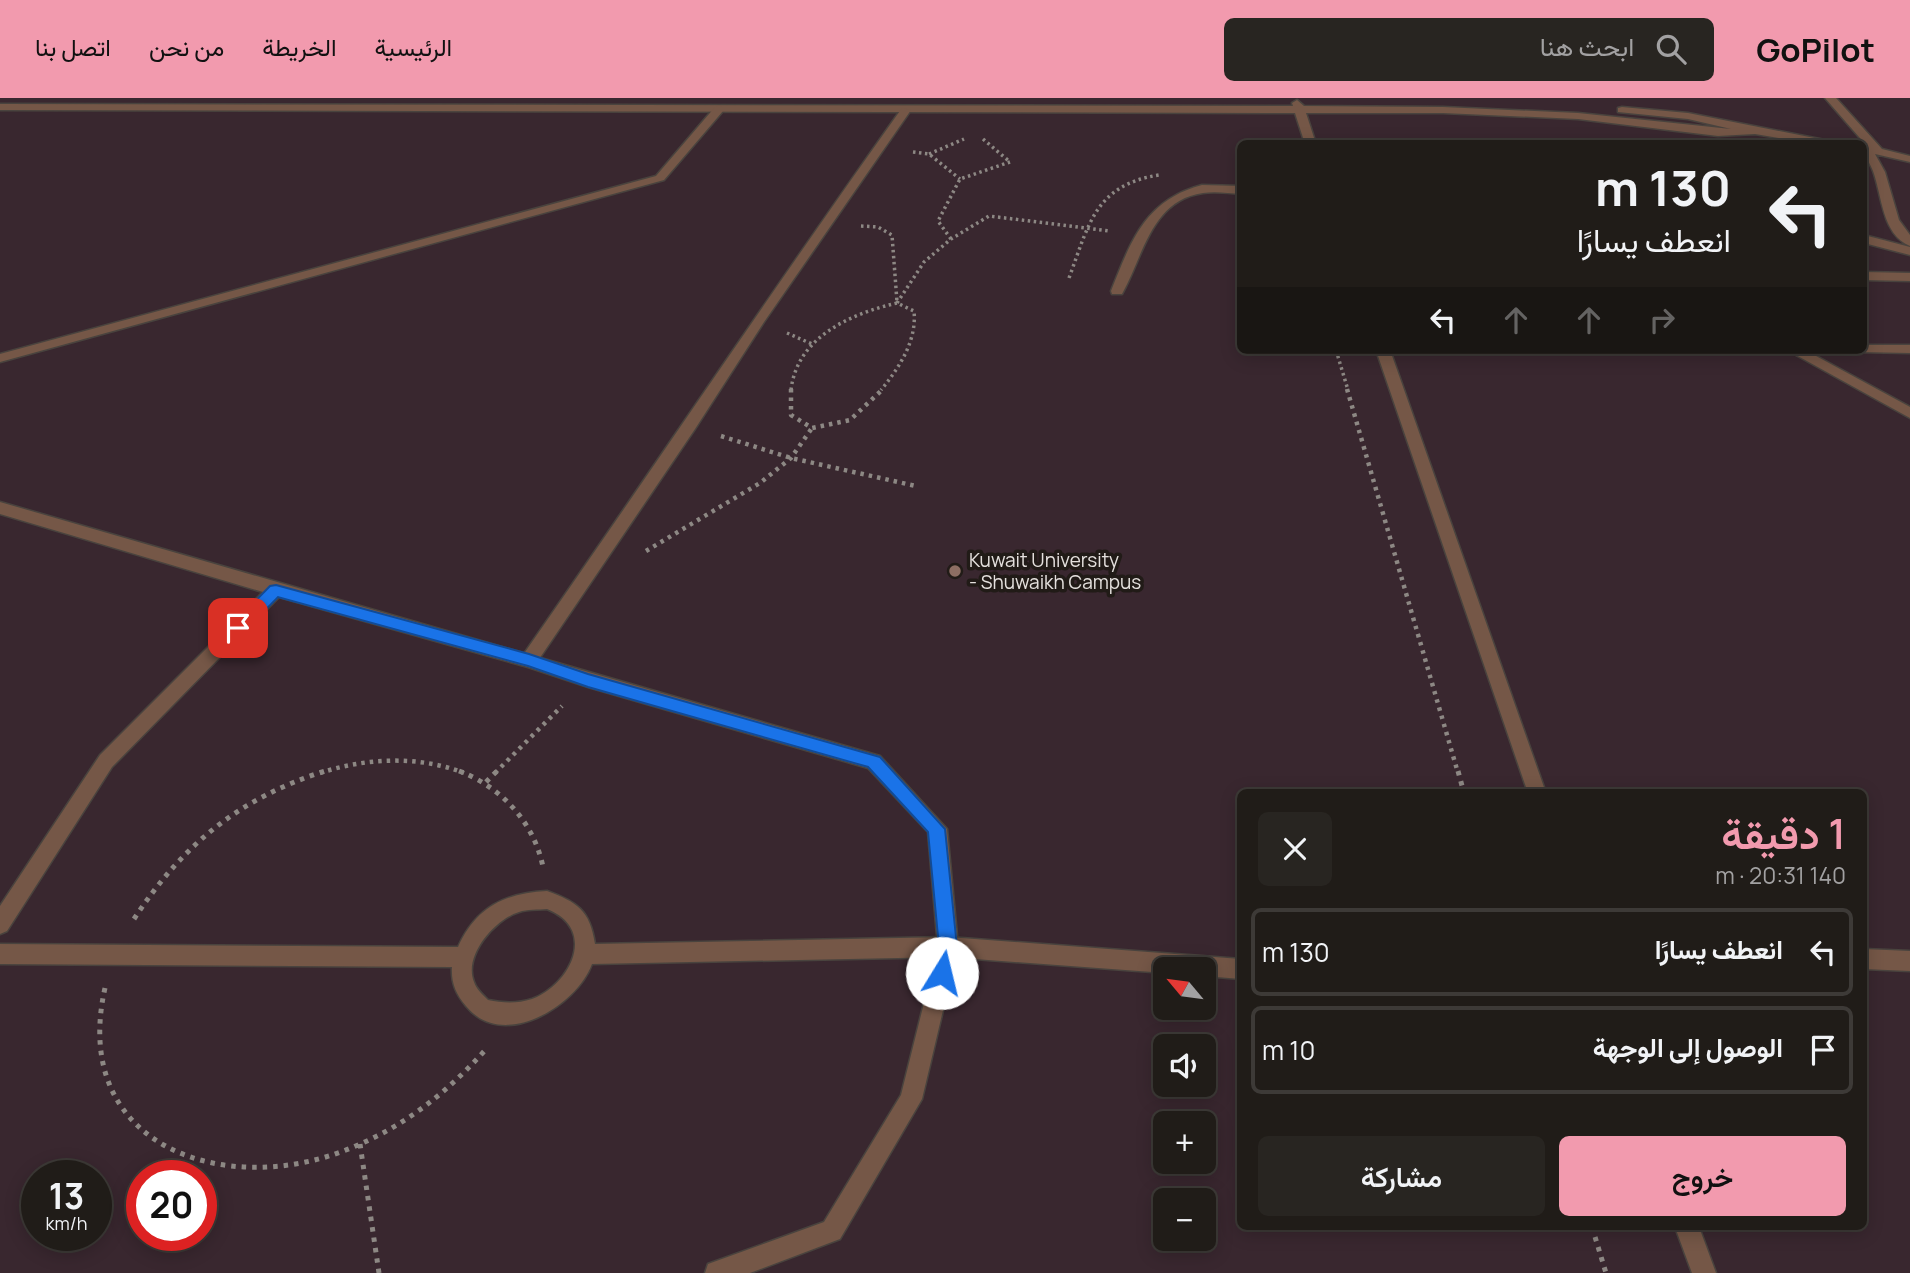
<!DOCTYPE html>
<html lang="ar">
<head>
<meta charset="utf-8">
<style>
  :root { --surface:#201c18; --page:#282521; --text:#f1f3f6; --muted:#a2a1a2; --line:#3d3a37; --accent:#f29aae }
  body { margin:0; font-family:Manrope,Vazirmatn,sans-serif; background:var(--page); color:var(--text); direction:rtl; height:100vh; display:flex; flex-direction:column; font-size:26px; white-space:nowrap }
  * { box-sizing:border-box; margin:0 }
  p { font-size:23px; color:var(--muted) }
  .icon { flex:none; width:38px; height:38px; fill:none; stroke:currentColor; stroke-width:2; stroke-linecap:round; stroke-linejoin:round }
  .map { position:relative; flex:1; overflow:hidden; direction:ltr }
  .details { position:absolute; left:1237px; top:691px; width:630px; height:441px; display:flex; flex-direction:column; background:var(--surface); border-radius:10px; box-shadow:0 4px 18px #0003,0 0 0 2px var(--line); direction:rtl }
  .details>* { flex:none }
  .hud { position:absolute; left:1237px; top:42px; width:630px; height:214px; border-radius:10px; box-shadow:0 4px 18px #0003,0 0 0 2px var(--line); direction:rtl; background:#201c18; color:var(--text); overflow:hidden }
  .needle { width:46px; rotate:299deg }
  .buttons { position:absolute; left:1153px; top:859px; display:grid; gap:14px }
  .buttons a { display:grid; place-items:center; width:63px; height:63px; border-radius:10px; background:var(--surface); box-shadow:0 4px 18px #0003,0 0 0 2px var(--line); font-size:35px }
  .speed { position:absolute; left:21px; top:1062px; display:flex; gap:14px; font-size:35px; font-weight:700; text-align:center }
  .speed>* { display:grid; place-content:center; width:91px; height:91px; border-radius:50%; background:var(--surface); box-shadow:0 4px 18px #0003,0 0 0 2px var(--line); line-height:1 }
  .speed small { font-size:18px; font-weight:400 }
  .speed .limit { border:10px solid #d22; background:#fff; color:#111 }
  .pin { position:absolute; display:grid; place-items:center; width:60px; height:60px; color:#fff; margin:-30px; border-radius:14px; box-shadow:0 4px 10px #0006 }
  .me { position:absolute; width:77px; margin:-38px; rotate:9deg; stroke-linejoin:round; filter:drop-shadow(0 0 5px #0008) }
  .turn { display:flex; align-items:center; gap:24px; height:147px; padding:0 21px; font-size:32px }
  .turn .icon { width:91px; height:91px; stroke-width:2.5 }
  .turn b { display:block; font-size:49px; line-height:60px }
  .lanes { display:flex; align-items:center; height:66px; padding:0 21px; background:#0003; justify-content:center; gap:35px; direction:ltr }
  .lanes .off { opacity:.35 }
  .round { display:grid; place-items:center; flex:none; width:74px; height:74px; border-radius:10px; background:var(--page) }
  .headline { display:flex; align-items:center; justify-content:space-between; height:119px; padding:0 21px }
  h1 { font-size:42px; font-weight:600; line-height:52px; color:var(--accent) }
  .button { display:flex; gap:14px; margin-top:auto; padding:14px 21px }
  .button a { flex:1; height:80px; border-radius:10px; background:var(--accent); color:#111; font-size:28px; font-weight:600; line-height:80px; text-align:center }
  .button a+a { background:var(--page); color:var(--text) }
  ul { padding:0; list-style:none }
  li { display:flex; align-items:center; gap:21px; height:88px; margin:0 14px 10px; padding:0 7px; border:4px solid var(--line); border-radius:10px }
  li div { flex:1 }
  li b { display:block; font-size:26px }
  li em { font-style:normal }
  header { display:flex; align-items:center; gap:42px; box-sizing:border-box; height:98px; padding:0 35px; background:var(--accent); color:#111 }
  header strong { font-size:33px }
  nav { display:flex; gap:38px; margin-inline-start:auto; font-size:24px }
  .search { width:490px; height:63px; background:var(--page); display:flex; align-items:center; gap:18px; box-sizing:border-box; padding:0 24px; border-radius:10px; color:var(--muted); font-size:26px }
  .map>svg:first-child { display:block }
  .education { fill:#39272f; fill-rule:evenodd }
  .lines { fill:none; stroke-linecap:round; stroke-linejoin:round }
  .lane-casing { stroke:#49433e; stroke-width:3 }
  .street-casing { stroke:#49433e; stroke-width:3 }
  .path-far2 { stroke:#8d8884; stroke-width:3.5; stroke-dasharray:2.5 3.5; stroke-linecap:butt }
  .path-far1 { stroke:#8d8884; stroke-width:4.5; stroke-dasharray:3.5 5; stroke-linecap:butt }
  .path { stroke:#8d8884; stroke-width:5; stroke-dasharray:4.5 6; stroke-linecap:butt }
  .lane { fill:#755747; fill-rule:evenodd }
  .street { fill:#755747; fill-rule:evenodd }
  .route { fill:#1a73e8; stroke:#114b97; stroke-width:2 }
  .education-dot { fill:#8d6e63; stroke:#211b17; stroke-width:2.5 }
  .labels { text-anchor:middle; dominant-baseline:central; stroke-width:7; stroke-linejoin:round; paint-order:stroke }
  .poi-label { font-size:19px; fill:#e5e1de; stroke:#211b17; text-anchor:start }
</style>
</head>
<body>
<header>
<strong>GoPilot</strong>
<div class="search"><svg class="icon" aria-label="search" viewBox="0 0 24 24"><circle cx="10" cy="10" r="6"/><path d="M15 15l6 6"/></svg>ابحث هنا</div>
<nav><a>الرئيسية</a><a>الخريطة</a><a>من نحن</a><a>اتصل بنا</a></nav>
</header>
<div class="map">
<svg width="1910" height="1175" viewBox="0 0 1910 1175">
  <rect width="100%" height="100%" fill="#2b2520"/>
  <!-- education -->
  <path class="education" d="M0,0H1910V1175H0ZM1241,46H1864V252H1241ZM1241,695H1864V1129H1241ZM1166,872H1204V910H1166ZM1166,948H1204V987H1166ZM1166,1026H1204V1064H1166ZM37,1078H96V1138H37ZM142,1078H201V1138H142ZM1166,1102H1204V1141H1166Z"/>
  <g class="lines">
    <defs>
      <path id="lane" d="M1825,0H1836L1882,51L1910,58V64L1875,56L1885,74L1899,122L1910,137V148C1882,137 1882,97 1873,73C1869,63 1864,58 1864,47H1866Z
        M1297,2L1304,8L1443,9L1578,15L1731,31L1688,21L1618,14V10L1622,9L1688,15L1845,46H1815L1755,36L1718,38L1578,21L1443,15H1306L1316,46H1305L1295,15L0,12V6L1293,8L1292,5Z
        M1202,87L1241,88V96C1228,95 1215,93 1203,95C1151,102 1143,159 1122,196H1112L1111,193C1131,143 1145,102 1202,87Z
        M1864,137L1910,149V157L1864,145Z
        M1864,174L1910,175V183L1864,182Z
        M1864,247H1910V255L1859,254L1858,252H1864Z
        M1376,252H1390L1546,695H1528Z
        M1787,252H1805L1910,309V320Z
        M0,404L880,658L947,731L958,849L922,1001L840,1141L750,1175H705L708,1166L824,1124L901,997L938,849L928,734L868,670L588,589L528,569L279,499L112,669L7,833L0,836V808L100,657L263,494L0,416Z
        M1864,851L1910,853V873L1864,871Z
        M1675,1129H1699L1716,1175H1692Z"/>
      <path id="street" d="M719,8L723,9V13L664,82L0,264V256L656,78L715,9Z
        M902,10L911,12L764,224L695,331L535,567H523L520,562L523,557C650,375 773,191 902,10Z
        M547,793C577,804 590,812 595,846L948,839L1241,861V881L1204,878V872H1166V875L948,859L592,866C576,909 502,953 466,908C456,896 451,885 452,869L0,866V846L458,849C476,809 505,795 547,793ZM547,811C598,831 571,886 532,901C517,906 502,905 488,902C483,897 476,891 474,884C463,858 495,821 519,814C527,811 538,812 547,811Z"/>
    </defs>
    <!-- lane casing -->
    <use href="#lane" class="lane-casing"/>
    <!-- street casing -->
    <use href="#street" class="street-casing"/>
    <!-- path-far2 -->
    <path class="path-far2" d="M983,41L1010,64
      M913,54L929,56L960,81
      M929,56L964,41
      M861,128L878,129L892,137L897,204
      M951,141L938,123L960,81L1010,64
      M1069,180C1089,126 1095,87 1159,77
      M897,205L924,164L951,141L989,118L1110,133
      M787,235L812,246
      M1336,252L1348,292
      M791,292C797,239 850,216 897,205L914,213C917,243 899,270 881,292"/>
    <!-- path-far1 -->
    <path class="path-far1" d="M791,291V317L812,330L850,322L883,291
      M1347,291L1458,675
      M721,338L791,360L916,388
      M646,453L760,385L791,360L812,330
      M320,675C365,660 418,657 464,675
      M495,675L562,608"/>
    <!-- path -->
    <path class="path" d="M459,673C501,689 534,724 543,769
      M1458,673L1464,695
      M486,684L497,673
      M134,821C183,746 240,700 325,673
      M105,890C69,1049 226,1102 351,1050C405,1028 448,994 487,950
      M360,1046L379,1175
      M1592,1129L1606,1175"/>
    <!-- lane -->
    <use href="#lane" class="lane"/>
    <!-- street -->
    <use href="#street" class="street"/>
  </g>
  <!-- route -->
  <path class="route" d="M276,487L529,556L588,576L880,659L945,731L957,849L948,881L942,884L935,881L932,875L939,849L928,734L868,669L588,589L528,568L278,499L243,535H233L230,530L233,526L270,488Z"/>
  <!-- markers -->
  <circle class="education-dot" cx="955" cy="473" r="7"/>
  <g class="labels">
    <!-- poi labels -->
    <g class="poi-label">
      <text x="969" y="462">Kuwait University<tspan x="969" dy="22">- Shuwaikh Campus</tspan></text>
    </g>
  </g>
</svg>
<div class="buttons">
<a><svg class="needle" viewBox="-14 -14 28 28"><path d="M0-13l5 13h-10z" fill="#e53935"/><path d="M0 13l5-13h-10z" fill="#a2a1a2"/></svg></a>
<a><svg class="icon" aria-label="sound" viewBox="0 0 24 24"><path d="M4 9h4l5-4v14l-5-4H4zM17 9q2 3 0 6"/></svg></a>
<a>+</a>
<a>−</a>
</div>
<div class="speed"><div>13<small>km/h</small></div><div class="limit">20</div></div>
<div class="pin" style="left:238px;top:530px;background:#d93025"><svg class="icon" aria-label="arrive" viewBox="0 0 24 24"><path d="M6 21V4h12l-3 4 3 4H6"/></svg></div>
<svg class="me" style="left:942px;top:875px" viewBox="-20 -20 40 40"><circle r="19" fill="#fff"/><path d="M0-13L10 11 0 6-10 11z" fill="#1a73e8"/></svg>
<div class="hud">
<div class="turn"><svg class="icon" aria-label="left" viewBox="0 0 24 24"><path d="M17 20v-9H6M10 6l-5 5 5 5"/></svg><div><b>130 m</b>انعطف يسارًا</div></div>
<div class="lanes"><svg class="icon" aria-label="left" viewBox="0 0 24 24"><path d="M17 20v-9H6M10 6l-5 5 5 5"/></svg><svg class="icon off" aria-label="ahead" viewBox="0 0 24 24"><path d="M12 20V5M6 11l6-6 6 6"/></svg><svg class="icon off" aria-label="ahead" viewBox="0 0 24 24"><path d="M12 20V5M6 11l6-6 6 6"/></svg><svg class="icon off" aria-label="right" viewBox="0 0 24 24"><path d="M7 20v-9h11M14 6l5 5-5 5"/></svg></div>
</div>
<section class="details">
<div class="headline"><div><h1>1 دقيقة</h1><p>140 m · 20:31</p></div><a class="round"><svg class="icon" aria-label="close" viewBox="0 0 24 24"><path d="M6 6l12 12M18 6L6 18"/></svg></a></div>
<ul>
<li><svg class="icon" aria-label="left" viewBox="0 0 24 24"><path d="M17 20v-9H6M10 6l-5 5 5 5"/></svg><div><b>انعطف يسارًا</b></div><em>130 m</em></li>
<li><svg class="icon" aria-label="arrive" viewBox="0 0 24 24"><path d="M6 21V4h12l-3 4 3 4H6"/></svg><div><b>الوصول إلى الوجهة</b></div><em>10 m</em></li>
</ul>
<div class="button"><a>خروج</a><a>مشاركة</a></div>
</section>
</div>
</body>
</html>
